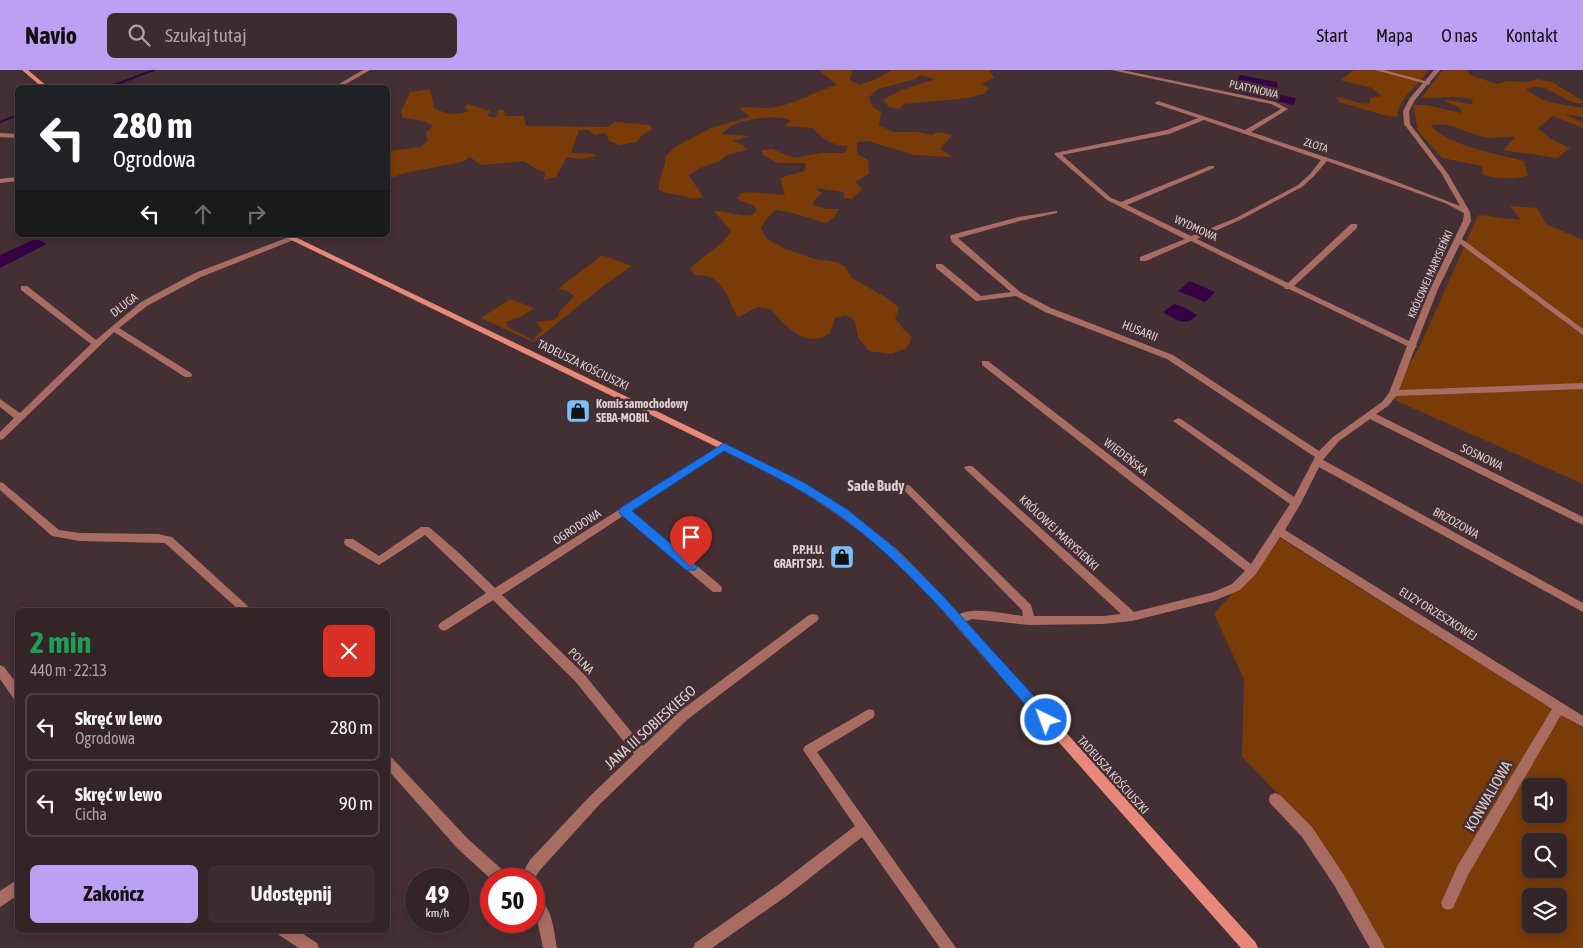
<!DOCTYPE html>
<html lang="pl">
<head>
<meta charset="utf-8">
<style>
  :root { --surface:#332427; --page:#3b2c2f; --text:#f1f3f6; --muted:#a9a4a7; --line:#4e4144; --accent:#bca0f2 }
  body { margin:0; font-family:"Asap Condensed",sans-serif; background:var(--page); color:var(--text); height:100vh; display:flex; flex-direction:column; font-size:19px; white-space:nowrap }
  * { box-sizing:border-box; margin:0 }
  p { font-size:16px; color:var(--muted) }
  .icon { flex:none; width:28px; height:28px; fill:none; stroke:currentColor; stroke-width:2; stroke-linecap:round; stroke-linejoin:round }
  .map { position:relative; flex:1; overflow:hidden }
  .drawer { position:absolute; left:15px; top:538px; width:375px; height:325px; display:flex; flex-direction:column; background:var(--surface); border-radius:8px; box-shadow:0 2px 8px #0003,0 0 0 1px var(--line) }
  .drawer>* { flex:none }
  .guide { position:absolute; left:15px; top:15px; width:375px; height:152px; border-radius:8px; box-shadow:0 2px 8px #0003,0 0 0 1px var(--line); background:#202124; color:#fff; overflow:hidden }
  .buttons { position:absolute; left:1522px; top:708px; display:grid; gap:10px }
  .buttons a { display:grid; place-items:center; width:45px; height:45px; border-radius:8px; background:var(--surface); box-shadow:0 2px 8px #0003,0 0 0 1px var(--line); font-size:25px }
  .speed { position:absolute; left:405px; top:798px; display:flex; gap:10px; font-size:25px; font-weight:700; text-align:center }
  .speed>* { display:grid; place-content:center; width:65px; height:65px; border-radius:50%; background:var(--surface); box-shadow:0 2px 8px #0003,0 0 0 1px var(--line); line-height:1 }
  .speed small { font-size:12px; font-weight:400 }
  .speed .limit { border:8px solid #d22; background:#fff; color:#111 }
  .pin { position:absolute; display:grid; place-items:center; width:42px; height:42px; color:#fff; margin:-51px -21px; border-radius:50% 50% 50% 0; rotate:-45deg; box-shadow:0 0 5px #0007 }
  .pin .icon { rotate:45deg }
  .me { position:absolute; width:55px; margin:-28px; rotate:318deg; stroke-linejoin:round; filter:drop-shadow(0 0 4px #0008) }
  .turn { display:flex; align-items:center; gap:18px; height:105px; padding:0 15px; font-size:22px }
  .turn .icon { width:65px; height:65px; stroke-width:2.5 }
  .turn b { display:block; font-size:35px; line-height:42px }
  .lanes { display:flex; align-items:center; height:48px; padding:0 15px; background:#0003; justify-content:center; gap:25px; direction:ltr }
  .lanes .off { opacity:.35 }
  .round { display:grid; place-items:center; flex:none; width:52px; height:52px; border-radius:8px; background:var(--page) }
  .summary { display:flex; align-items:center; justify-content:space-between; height:85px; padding:0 15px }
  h1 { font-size:30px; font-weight:700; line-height:38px; color:#1e9e55 }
  .cta { display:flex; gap:10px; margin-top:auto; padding:10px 15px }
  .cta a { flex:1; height:58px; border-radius:8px; background:var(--accent); color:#111; font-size:20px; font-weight:700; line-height:58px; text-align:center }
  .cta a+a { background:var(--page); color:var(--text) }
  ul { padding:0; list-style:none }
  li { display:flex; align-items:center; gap:15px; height:68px; margin:0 10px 8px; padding:0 5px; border:2px solid var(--line); border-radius:8px }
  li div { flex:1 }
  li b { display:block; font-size:19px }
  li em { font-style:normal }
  header { display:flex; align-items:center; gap:30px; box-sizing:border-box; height:70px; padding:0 25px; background:var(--accent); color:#111 }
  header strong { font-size:24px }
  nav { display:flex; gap:28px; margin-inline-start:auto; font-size:18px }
  .search { width:350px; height:45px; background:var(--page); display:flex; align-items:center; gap:12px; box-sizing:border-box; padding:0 18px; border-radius:8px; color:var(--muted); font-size:19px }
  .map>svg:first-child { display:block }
  .green { fill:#793b08; fill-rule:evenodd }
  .water { fill:#350244 }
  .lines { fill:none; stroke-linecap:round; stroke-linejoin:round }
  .stream { stroke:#350244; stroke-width:2 }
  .minor { fill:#a86c63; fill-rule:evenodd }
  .secondary { fill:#e8887b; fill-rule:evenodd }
  .route { fill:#1a73e8; stroke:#114b97 }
  .labels { text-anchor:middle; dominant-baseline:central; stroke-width:5; stroke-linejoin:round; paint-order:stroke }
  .far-street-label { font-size:11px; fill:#dcced1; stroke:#443034 }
  .street-label { font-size:12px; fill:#dcced1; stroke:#443034 }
  .poi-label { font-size:12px; font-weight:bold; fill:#dcced1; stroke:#443034; text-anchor:start }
  .quarter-label { font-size:15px; font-weight:bold; fill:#dcced1; stroke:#443034 }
  .near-street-label { font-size:15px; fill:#dcced1; stroke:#443034 }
</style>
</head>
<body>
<header>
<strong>Navio</strong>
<div class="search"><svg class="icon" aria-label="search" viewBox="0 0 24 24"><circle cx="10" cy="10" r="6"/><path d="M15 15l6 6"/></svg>Szukaj tutaj</div>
<nav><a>Start</a><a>Mapa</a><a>O nas</a><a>Kontakt</a></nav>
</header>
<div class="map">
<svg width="1583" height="878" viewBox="0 0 1583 878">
  <rect width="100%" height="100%" fill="#443034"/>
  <!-- green -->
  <path class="green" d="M819,0H852L850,10L859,15L876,9L892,0H992L990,1L994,8L982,13L989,19L983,24L968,28L905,34L899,39L889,37L883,30L899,21L935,9L924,6H918L916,9L878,19L869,27L872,36L881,42L879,55L893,62H917L932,65L938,62L952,65L940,79L953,87L914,85L868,71L857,72V84L868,90L869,104L855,112L862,119L852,129L844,128V122L816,118L822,123L815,130L813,135L827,139H839L834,147L826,153L792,143L776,140L768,147L761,158L767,169L786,179L815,189L836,192L846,197L852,208L887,228L899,238L895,248L904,260L912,267L907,278L891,284L869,281L858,267L855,251L846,245L835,248L830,264C826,265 820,269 815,269C796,270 781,250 770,239L758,237L738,247C726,227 723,203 695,205L690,198L723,172L731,161L714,141C728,141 738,147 752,145L757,140L754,136L737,129L741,123L751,122L785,125L780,108L804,101L806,93H777L762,84V80L772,79L794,88L821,83H845L848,76C832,75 823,70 813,58L784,56L792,51C778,44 744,48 731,56C728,58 725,61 722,64L748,66L733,71L743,75L746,80L727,85L720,91L698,99L689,105L703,127C688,131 691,127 679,125C669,123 669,125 659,120C658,105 666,100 665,87L675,77L711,58L750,47L739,38C750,36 760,39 770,38C794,35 815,21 837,15Z
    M1354,0H1428C1417,18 1401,24 1397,47L1383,45L1339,32L1337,27C1349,29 1357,34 1369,34L1370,28L1381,26L1372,18L1340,10Z
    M1443,0H1467L1470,5L1497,14L1507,11L1528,12L1536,9L1552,12L1583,31V33C1565,36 1544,7 1526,20C1547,34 1560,34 1583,38V47L1565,44L1583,53V58L1553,46L1538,58L1551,69L1570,78L1557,88L1503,80L1515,67C1504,65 1494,70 1484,67C1463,63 1453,51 1431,55C1446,76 1499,84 1524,91L1528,105C1513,110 1499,109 1483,105L1482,96L1442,88L1418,61L1413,35H1426L1462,43L1460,38L1444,31C1453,28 1462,34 1472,34L1473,30C1456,24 1439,29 1421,28Z
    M430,19L434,38C445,44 456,46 469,41L464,37L468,34L490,41L487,46L495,48L498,40H504L505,46H524L526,56L607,57L616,52L651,55L652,60L641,66L637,72L620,75L609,71L606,63L594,65L589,60H579L571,83L593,84L597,86L581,89L567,87L556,107L544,110L545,102L538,100L523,91L481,95L470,87L462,92L405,103L388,109V81L421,77L428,71L426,63L433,56L424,51L403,48L401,42L410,22Z
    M1510,136L1537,138L1546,154L1583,170V414L1390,328L1421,274L1478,145L1521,150Z
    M602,185L632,196L607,213L534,272L481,248L510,229L534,238L522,246L506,252L508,257L535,271V267L543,260L535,252L554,250L558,247L560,241L574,226L567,221L558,219Z
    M1280,468L1583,658V878H1379L1310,756L1242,687L1244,609L1214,544ZM1531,716H1559V744H1531ZM1531,771H1559V799H1531ZM1531,826H1559V854H1531Z"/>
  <!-- water -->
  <path class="water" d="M1240,5L1277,12L1278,16L1275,19H1271L1236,13Z
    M1245,18L1296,28L1294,35L1241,23Z
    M33,170H39L47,174L0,198V185Z
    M1190,211L1215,222L1205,232L1178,221Z
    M1174,234L1186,238L1197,245C1186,258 1174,249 1163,242Z"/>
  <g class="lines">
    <!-- stream -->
    <path class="stream" d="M106,18L154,0
      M0,52L18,45"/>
    <!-- minor -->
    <path class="minor" d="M363,0H370L339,18H332Z
      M1111,0H1122L1275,32L1288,39L1251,62L1376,104L1460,136L1442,104L1404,54L1403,41L1410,28L1423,13L1375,0H1384L1425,11L1434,0H1440L1430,12V14L1427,15L1415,30L1409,41L1410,54L1448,104L1470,142L1471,151L1462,169L1583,259V265L1460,174L1438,219L1416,275L1417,276L1415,278L1399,320L1583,313V319L1396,326L1388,336L1376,344L1583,447V455L1370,349L1339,371L1323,390L1583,533V542L1319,397L1301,433L1285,460L1583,646V657L1561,645L1468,805L1453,838L1448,840L1443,838L1441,833L1458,795L1552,639L1280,467L1256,504L1240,520L1216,530L1132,551L1103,554L1029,555L972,549L958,554L954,553L952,550C963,533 1005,544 1023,546L1022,540L903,419L901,417L903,415H909L1031,535L1034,546H1103L1121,544L966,400L964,398L966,396H972L1134,542L1214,522L1232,514L1245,501L982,295V291H988L1251,494L1290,434L1173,351L1178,348L1181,349L1294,427L1315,387L1167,289L1045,242L1016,226L976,231L936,198V194H942L981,226L1011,222L952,172L950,167L951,165L1019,147L1057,141V143L1020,151L958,168L1020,222L1051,238L1173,285L1319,381L1333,367L1382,332L1389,323L1407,276L1289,219H1285L1284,217L1191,171L1146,191H1140V187L1185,169L1107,130L1055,85V83L1167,60L1198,48L1156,34L1155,33L1158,31L1245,60L1281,39L1271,34ZM1204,50L1321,90L1310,104L1298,115L1236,148L1191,166L1127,135L1214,98V96H1210L1121,132L1111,128L1062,85L1169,64ZM1327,91L1445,133L1464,143L1463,151L1430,219L1409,271L1294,216L1357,158V154H1351L1288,213L1197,169L1240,150L1302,117L1314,106Z
      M0,63L18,64V68L0,67Z
      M18,107V111L0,113V109Z
      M289,167L296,169L201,207L147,236L119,258L191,303L192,305L191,307H185L114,262L3,369L0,370V362L14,348L0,337V329L20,343L91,274L21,220V216H27L96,270L141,232L195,203Z
      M723,374L728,377L726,379L631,441L721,516L722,519L721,522H713L623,446L502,525L583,603L643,676L680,641L809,545L813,544L817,545L819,548L817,551L688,649L599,735L540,800L534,809H519L530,790L589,727L634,684L575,611L493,530L448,559L444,561L440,559L438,556L440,553L486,523L425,465L379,495L345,475L344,472L345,469H353L379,486L421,457H429L459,483L495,518Z
      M0,412L3,413L59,460L80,463L158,464L172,467L252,540H239L165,473L80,471L52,466L0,420Z
      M0,595L4,597L18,615V630L14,629L0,609Z
      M869,639L873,640L875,644L873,648L817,682L956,878H940L862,767L788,825L712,878H693L695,873L778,815L855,756L803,680L805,676Z
      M388,686L392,688L468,769L507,804L509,809H491L458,779L388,700Z
      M1275,723L1280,725L1312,757L1344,805L1385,878H1370L1334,815L1302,767L1270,733L1269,729L1270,725Z
      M18,809V825L0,837V821Z
      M534,826C552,833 554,861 557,878H543L537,849L534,845Z
      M277,860H297L317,873L319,878H299L279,865Z"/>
    <!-- secondary -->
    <path class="secondary" d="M22,0H28L49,18H43Z
      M281,165H291L764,393C811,417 855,444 895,478C911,493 926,509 941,524L1256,873L1258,878H1241L933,530C918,515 903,498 887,484C848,449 804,421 758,397Z"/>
  </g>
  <!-- route -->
  <path class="route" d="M724,373L805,413L848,440L890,474L941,524L1051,645L1053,650L1051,654L1046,656L1042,654C979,583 917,502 840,446C804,420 764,401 724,381L632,441L695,494L697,497L695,500H686L620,444L619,441L620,438Z"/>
  <!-- icons -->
  <defs>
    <symbol id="shop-square" viewBox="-11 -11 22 22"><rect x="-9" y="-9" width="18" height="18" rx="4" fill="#7abff8" stroke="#443034"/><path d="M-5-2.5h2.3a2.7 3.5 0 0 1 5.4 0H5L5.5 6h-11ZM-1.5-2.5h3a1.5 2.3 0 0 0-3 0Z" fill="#111"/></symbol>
  </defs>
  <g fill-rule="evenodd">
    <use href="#shop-square" x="564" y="327" width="28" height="28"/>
    <use href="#shop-square" x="828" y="473" width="28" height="28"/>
  </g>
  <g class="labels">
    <!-- far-street labels -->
    <g class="far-street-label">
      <text transform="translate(1254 19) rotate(13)">PLATYNOWA</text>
      <text transform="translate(1316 75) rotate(18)">ZŁOTA</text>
      <text transform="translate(1196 158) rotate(25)">WYDMOWA</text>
      <text transform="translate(1430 204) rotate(-66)">KRÓLOWEJ MARYSIEŃKI</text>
    </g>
    <!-- street labels -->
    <g class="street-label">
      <text transform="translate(124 235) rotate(-37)">DŁUGA</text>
      <text transform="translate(1140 261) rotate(21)">HUSARII</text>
      <text transform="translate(583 295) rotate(26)">TADEUSZA KOŚCIUSZKI</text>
      <text transform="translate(1126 387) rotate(38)">WIEDEŃSKA</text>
      <text transform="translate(1482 387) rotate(26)">SOSNOWA</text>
      <text transform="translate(1456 453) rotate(29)">BRZOZOWA</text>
      <text transform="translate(577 457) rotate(-33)">OGRODOWA</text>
      <text transform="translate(1059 463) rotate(43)">KRÓLOWEJ MARYSIEŃKI</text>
      <text transform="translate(1438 544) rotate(32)">ELIZY ORZESZKOWEJ</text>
      <text transform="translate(581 591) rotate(46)">POLNA</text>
      <text transform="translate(1113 705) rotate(48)">TADEUSZA KOŚCIUSZKI</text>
    </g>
    <!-- poi labels -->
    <g class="poi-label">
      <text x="596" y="334">Komis samochodowy<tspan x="596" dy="14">SEBA-MOBIL</tspan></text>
      <text x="824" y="480" text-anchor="end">P.P.H.U.<tspan x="824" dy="14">GRAFIT SP.J.</tspan></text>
    </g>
    <!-- quarter labels -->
    <g class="quarter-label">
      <text x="876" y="415">Sade Budy</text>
    </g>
    <!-- near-street labels -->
    <g class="near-street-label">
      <text transform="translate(650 657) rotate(-42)">JANA III SOBIESKIEGO</text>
      <text transform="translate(1488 726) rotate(-60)">KONWALIOWA</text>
    </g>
  </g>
</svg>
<div class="buttons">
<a><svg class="icon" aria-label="sound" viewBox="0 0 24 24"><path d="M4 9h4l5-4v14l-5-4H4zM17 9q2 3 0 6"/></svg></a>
<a><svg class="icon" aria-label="search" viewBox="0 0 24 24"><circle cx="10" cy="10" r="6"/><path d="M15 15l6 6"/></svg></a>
<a><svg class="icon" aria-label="layers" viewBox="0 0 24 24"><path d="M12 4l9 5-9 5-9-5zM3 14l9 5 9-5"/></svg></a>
</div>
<div class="speed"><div>49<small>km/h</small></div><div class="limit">50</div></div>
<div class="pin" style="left:691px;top:497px;background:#d93025"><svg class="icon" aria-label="arrive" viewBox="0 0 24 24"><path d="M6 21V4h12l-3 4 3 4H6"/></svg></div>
<svg class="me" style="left:1046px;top:650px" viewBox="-20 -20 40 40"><circle r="17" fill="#1a73e8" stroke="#fff" stroke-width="3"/><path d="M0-11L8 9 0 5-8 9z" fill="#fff"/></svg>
<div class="guide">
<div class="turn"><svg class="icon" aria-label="left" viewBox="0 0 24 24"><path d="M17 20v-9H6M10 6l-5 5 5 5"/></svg><div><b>280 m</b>Ogrodowa</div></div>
<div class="lanes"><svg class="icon" aria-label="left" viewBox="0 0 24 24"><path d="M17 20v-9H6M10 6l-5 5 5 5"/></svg><svg class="icon off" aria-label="ahead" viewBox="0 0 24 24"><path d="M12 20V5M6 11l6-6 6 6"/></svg><svg class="icon off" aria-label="right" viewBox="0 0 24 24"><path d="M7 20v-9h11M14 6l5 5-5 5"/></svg></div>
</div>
<section class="drawer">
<div class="summary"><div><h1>2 min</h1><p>440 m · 22:13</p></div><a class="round" style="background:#d93025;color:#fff"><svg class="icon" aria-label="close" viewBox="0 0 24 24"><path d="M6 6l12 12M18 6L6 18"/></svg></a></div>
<ul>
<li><svg class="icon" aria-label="left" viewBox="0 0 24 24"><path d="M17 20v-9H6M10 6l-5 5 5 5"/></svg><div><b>Skręć w lewo</b><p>Ogrodowa</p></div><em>280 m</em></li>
<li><svg class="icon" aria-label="left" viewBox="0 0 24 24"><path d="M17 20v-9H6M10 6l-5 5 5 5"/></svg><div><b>Skręć w lewo</b><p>Cicha</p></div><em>90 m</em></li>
</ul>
<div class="cta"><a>Zakończ</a><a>Udostępnij</a></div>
</section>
</div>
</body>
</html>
